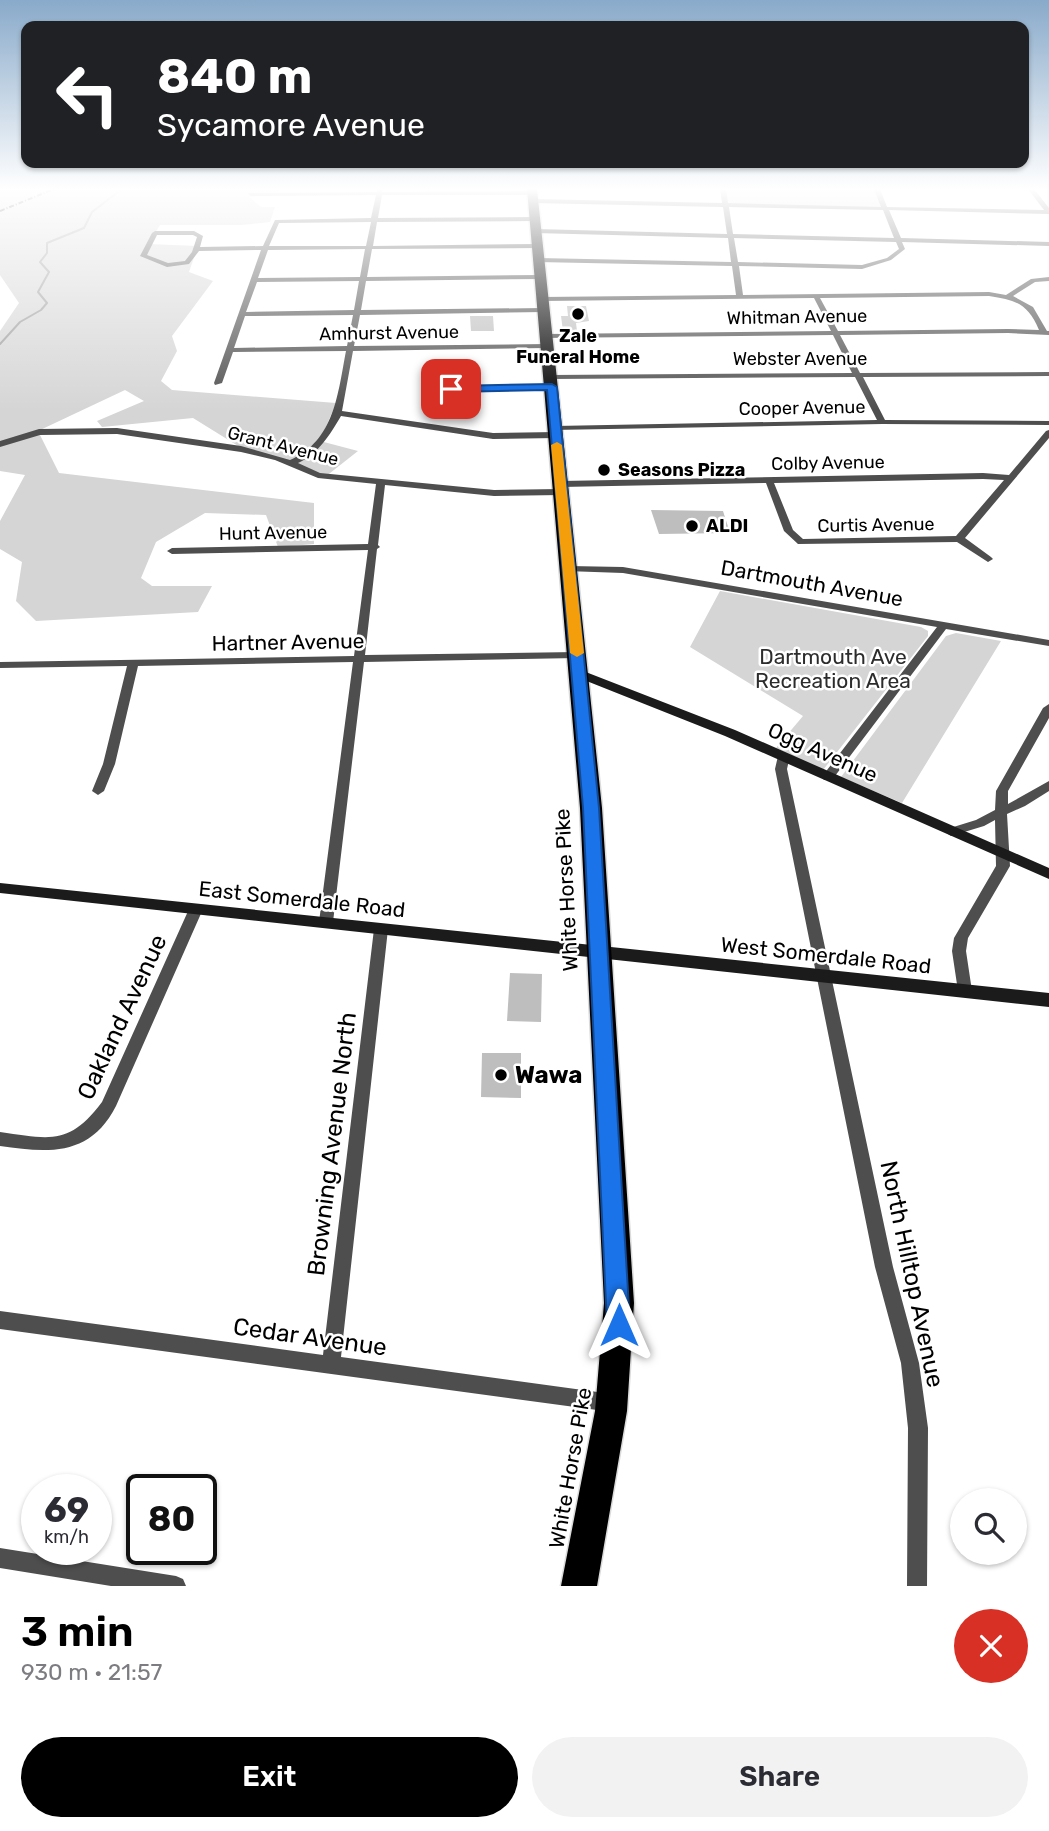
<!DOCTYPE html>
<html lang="en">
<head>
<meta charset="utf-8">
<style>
  :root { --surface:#fff; --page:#f2f2f3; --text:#2b2b33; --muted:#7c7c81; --accent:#000 }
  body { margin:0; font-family:Rubik,sans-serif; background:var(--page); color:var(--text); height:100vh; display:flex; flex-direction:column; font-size:26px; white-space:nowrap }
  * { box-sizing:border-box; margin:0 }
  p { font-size:23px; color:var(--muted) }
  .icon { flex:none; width:38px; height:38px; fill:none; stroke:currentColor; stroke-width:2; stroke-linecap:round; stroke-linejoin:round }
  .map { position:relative; height:1586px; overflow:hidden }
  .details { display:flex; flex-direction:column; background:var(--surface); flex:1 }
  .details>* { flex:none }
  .top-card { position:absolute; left:21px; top:21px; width:1008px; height:147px; border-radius:14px; box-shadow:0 2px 5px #0004; background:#202124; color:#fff; overflow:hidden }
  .controls { position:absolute; left:950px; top:1488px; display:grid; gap:14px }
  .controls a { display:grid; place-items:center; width:77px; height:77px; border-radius:50%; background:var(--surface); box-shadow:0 2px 5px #0004; font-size:35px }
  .speed { position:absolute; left:21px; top:1474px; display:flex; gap:14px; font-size:35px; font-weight:700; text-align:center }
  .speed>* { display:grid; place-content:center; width:91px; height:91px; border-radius:50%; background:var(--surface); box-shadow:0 2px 5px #0004; line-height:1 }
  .speed small { font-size:18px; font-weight:400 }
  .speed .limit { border:4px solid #111; border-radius:10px; background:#fff; color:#111 }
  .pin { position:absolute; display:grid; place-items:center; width:60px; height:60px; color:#fff; margin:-30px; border-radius:14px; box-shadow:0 4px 10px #0006 }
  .me { position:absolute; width:77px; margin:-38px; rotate:0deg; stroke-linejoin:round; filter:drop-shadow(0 0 5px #0008) }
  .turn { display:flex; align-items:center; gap:24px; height:147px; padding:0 21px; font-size:32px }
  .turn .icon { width:91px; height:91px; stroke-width:2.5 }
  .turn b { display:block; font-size:49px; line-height:60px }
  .round { display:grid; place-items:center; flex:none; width:74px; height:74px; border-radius:37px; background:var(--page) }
  .headline { display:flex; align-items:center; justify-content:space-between; height:119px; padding:0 21px }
  h1 { font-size:42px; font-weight:600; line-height:52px; color:var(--accent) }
  .button { display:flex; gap:14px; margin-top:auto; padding:14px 21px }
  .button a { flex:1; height:80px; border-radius:42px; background:var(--accent); color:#fff; font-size:28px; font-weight:600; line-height:80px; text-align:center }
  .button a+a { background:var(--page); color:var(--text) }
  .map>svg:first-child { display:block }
  .green { fill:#d5d5d5 }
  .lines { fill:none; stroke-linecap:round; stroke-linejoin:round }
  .stream { stroke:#9c9c9c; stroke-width:2 }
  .building { fill:#bebebe }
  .highway-casing { stroke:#dbdbdb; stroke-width:3 }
  .street { fill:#4e4e4e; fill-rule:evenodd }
  .secondary { fill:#1b1b1b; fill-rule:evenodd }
  .highway { fill:#000; fill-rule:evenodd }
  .rail { stroke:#000; stroke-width:2; stroke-dasharray:5 2 1 2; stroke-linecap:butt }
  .route { fill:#1a73e8; stroke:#114b97; stroke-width:2 }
  .slow { fill:#f59e0b }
  .poi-dot { fill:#000; stroke:#fff; stroke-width:2.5 }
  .labels { text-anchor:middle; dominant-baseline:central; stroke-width:5; stroke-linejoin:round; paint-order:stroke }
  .far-street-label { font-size:18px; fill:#000; stroke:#fff }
  .far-poi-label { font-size:18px; font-weight:bold; fill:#000; stroke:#fff; text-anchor:start }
  .street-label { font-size:21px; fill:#000; stroke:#fff }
  .park-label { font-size:21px; fill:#2c2c2c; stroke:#fff }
  .near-street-label { font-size:24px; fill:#000; stroke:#fff }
  .near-poi-label { font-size:24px; font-weight:bold; fill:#000; stroke:#fff; text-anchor:start }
</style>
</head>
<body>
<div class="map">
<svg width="1049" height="1586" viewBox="0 0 1049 1586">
  <rect width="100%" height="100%" fill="#fff"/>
  <!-- green -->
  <path class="green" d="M0,189H280L278,194L249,197L261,207H275L270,222L241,225H160L148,244L198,246L189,272L213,281L172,336L177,351L161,381L172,390L336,403L320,441L358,451L325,477L243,449L193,418L102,427L97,421L144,401L125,390L38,431L59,473L314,503V544L278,547L266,515L205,513L156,542L141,578L152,586H212L198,612L36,621L16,601L22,562L0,549V521L25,475L0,471V331L19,303L0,275Z
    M723,189H877L885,208L726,204Z
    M720,591L921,627L928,631V636L823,770L776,748L803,716L690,647Z
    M956,633L1001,641L902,803L841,777L946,636Z"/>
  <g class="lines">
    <!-- stream -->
    <path class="stream" d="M0,344L20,322L41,310L47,303L38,292L49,272L40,262L47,253V243L84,228L92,212L122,189"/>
  </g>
  <!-- building -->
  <path class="building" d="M567,306H586L589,321L576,323L577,331H563L561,316H568Z
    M470,316H493L494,331H471Z
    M651,510L723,511L730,533L659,534Z
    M510,973L542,974L541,1022L507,1021Z
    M482,1053H521V1098L481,1097Z"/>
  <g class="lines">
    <defs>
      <path id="highway" d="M527,189H537L602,808L634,1303L627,1411L597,1586H561L595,1411L604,1303L580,808Z"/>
    </defs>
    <!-- highway casing -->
    <use href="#highway" class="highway-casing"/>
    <!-- street -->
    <path class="street" d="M377,189H383L382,192L533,191L536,193L533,195H382L378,218L534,217L537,219L534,221L377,222L373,246L538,244L541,246L538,248L372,249L367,277L540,275L543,277L540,279L366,281L361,310L543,308L547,310L543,312L360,315L354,346L547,344L551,346L547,348L353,351L342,411L493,433L556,432L560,435L556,438L493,439L341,416C330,435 318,454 298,463L320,473L494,490L561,489L566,492L561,495L494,496L385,485L378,545L380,547L377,549L365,655L577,652L582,655L577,658L364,662L333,922L331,926H321L319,922L353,662L138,666L115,764L104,791L98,795L92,791L103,764L127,666L0,668V662L354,656L368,550L172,554L167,551L172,548L368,544L376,484L318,478L275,460L241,452L117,434L40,435L0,447V441L39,429L117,428L241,446L290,460C335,441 338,392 346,351L233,352L222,383L215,385L214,383L261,250L199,251L189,264L167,267L140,256L152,233L155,231H194L203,236L200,247L263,246L275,220L371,218L376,195L250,196L248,193L377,192ZM371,222L366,246H269L279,223ZM157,235H193L197,237L192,252L185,261L168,263L147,255ZM365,249L360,277L258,278L268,250ZM359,281L354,310L246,312L257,282ZM353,315L347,346L234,348L245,316Z
      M720,189H726L728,203L881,207L874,189H880L887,207L1044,210L1028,189H1034L1049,208V214L889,210L901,238L1049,242V246L902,242L905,249L891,260L862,269L739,266L743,295L989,292L1006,295L1031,279L1049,277V281L1035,282L1013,296L1033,307L1047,331H1049V335L1008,333L840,335L860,373L1049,372V376L863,377L885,420L1049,421V425L882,424L552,430V426H555L877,420L855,377L550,379L546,377L550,375L852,373L833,335L542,338V334H545L831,331L814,298L542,301L539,299L542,297L736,295L732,266L538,262L535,260L538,258L731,262L728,238L535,233L532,231L535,229L727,234L723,207L533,203L530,201L533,199L722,203ZM729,207L883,210L894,238L733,234ZM734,238L896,242L899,249L887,258L862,265L738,262ZM989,296C1016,300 1028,304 1039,330L1008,329L838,331L820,298Z
      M552,385L556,387L555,389L451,391L428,395L424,393L451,387Z
      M1049,430V438L965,538L991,557L993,559L988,562L957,542L798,544L784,531L766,483L561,487L557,484L561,481L983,473L1009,475L1046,431ZM983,479L1004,480L956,536L803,539L793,530L774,483Z
      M569,566L623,567L1049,640V646L946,629L832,780H824L822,777L824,774L937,627L623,573L566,571L564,569Z
      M1049,704V718L1008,791V804L1049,781V791L1025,806L1007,814L1010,866L968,938L966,951L972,991L970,995L965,997L960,995L958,991L952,951L954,938L996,866L995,820L984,826L951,836L945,832L947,829L976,820L995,810L996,791L1043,708Z
      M784,752L790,756L787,769L893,1267L919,1363L928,1428L927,1586H907L908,1428L901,1363L875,1267L775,769L778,756Z
      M196,904L201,905L203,909L116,1106C90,1157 48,1153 0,1146V1132C50,1139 69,1146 102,1102L189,909L191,905Z
      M381,924L386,925L388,929L341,1357L612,1394L619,1396L621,1403L619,1410L612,1412L0,1329V1311L323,1355L374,929L376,925Z
      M0,1548L176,1576L183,1579L186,1586H111L0,1568Z"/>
    <!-- secondary -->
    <path class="secondary" d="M578,669L735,730L1049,868V879L725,736L574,676L572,673Z
      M0,883L1049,993V1007L0,893Z"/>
    <!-- highway -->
    <use href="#highway" class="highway"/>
    <!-- rail -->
    <path class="rail" d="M0,211L54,189"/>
  </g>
  <!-- sky -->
  <linearGradient id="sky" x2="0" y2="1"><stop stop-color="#89aaca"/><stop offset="0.46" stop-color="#fff"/><stop offset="1" stop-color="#fff" stop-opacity="0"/></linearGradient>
  <rect width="1049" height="411" fill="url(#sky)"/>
  <!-- route -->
  <path class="route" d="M552,384L557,387L599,808L630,1325L627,1333L619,1336L610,1333L607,1325L583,808L547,390L451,392L446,389L451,386Z"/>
  <!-- slow -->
  <path class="slow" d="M557,442L562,445L584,653L577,657L570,653L551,445Z"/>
  <!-- markers -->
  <g class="poi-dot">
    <circle cx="578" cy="314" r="7"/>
    <circle cx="604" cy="470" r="7"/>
    <circle cx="692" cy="526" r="7"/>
    <circle cx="501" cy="1075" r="7"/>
  </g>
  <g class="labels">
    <!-- far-street labels -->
    <g class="far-street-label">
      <text transform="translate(797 317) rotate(-1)">Whitman Avenue</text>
      <text transform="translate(389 333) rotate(-1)">Amhurst Avenue</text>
      <text x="800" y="359">Webster Avenue</text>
      <text transform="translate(802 408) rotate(-1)">Cooper Avenue</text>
      <text transform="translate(283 446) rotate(14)">Grant Avenue</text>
      <text transform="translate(828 463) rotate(-1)">Colby Avenue</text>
      <text transform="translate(876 525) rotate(-1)">Curtis Avenue</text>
      <text transform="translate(273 533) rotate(-1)">Hunt Avenue</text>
    </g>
    <!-- far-poi labels -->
    <g class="far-poi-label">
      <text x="578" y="336" text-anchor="middle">Zale<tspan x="578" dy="21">Funeral Home</tspan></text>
      <text x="618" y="470">Seasons Pizza</text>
      <text x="706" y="526">ALDI</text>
    </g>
    <!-- street labels -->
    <g class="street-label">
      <text transform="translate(812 583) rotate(10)">Dartmouth Avenue</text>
      <text transform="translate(288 642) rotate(-1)">Hartner Avenue</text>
      <text transform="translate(823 752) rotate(24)">Ogg Avenue</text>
      <text transform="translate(566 890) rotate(-93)">White Horse Pike</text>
      <text transform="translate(302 899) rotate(6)">East Somerdale Road</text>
      <text transform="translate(826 955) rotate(6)">West Somerdale Road</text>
      <text transform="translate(570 1468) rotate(-80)">White Horse Pike</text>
    </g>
    <!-- park labels -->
    <g class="park-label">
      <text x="833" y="656">Dartmouth Ave<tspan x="833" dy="24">Recreation Area</tspan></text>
    </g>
    <!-- near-street labels -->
    <g class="near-street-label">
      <text transform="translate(122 1017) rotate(-65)">Oakland Avenue</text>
      <text transform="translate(332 1144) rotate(-83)">Browning Avenue North</text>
      <text transform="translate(912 1274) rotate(78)">North Hilltop Avenue</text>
      <text transform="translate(310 1337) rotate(8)">Cedar Avenue</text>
    </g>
    <!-- near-poi labels -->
    <g class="near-poi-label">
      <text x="515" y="1075">Wawa</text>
    </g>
  </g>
</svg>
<div class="controls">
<a><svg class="icon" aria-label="search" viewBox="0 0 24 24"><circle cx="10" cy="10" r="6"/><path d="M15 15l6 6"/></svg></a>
</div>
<div class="speed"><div>69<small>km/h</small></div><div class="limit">80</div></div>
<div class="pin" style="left:451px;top:389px;background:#d93025"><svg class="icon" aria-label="arrive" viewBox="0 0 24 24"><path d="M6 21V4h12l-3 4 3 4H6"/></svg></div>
<svg class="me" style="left:619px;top:1325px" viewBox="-20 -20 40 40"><path d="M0-17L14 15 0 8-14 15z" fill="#1a73e8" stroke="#fff" stroke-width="4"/></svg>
<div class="top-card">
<div class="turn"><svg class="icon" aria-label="left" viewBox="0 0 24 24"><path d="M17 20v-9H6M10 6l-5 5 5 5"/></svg><div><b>840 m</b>Sycamore Avenue</div></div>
</div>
</div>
<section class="details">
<div class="headline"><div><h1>3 min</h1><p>930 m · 21:57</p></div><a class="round" style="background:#d93025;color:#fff"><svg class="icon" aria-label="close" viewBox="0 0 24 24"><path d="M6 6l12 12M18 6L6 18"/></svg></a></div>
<div class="button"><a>Exit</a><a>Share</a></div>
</section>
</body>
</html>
